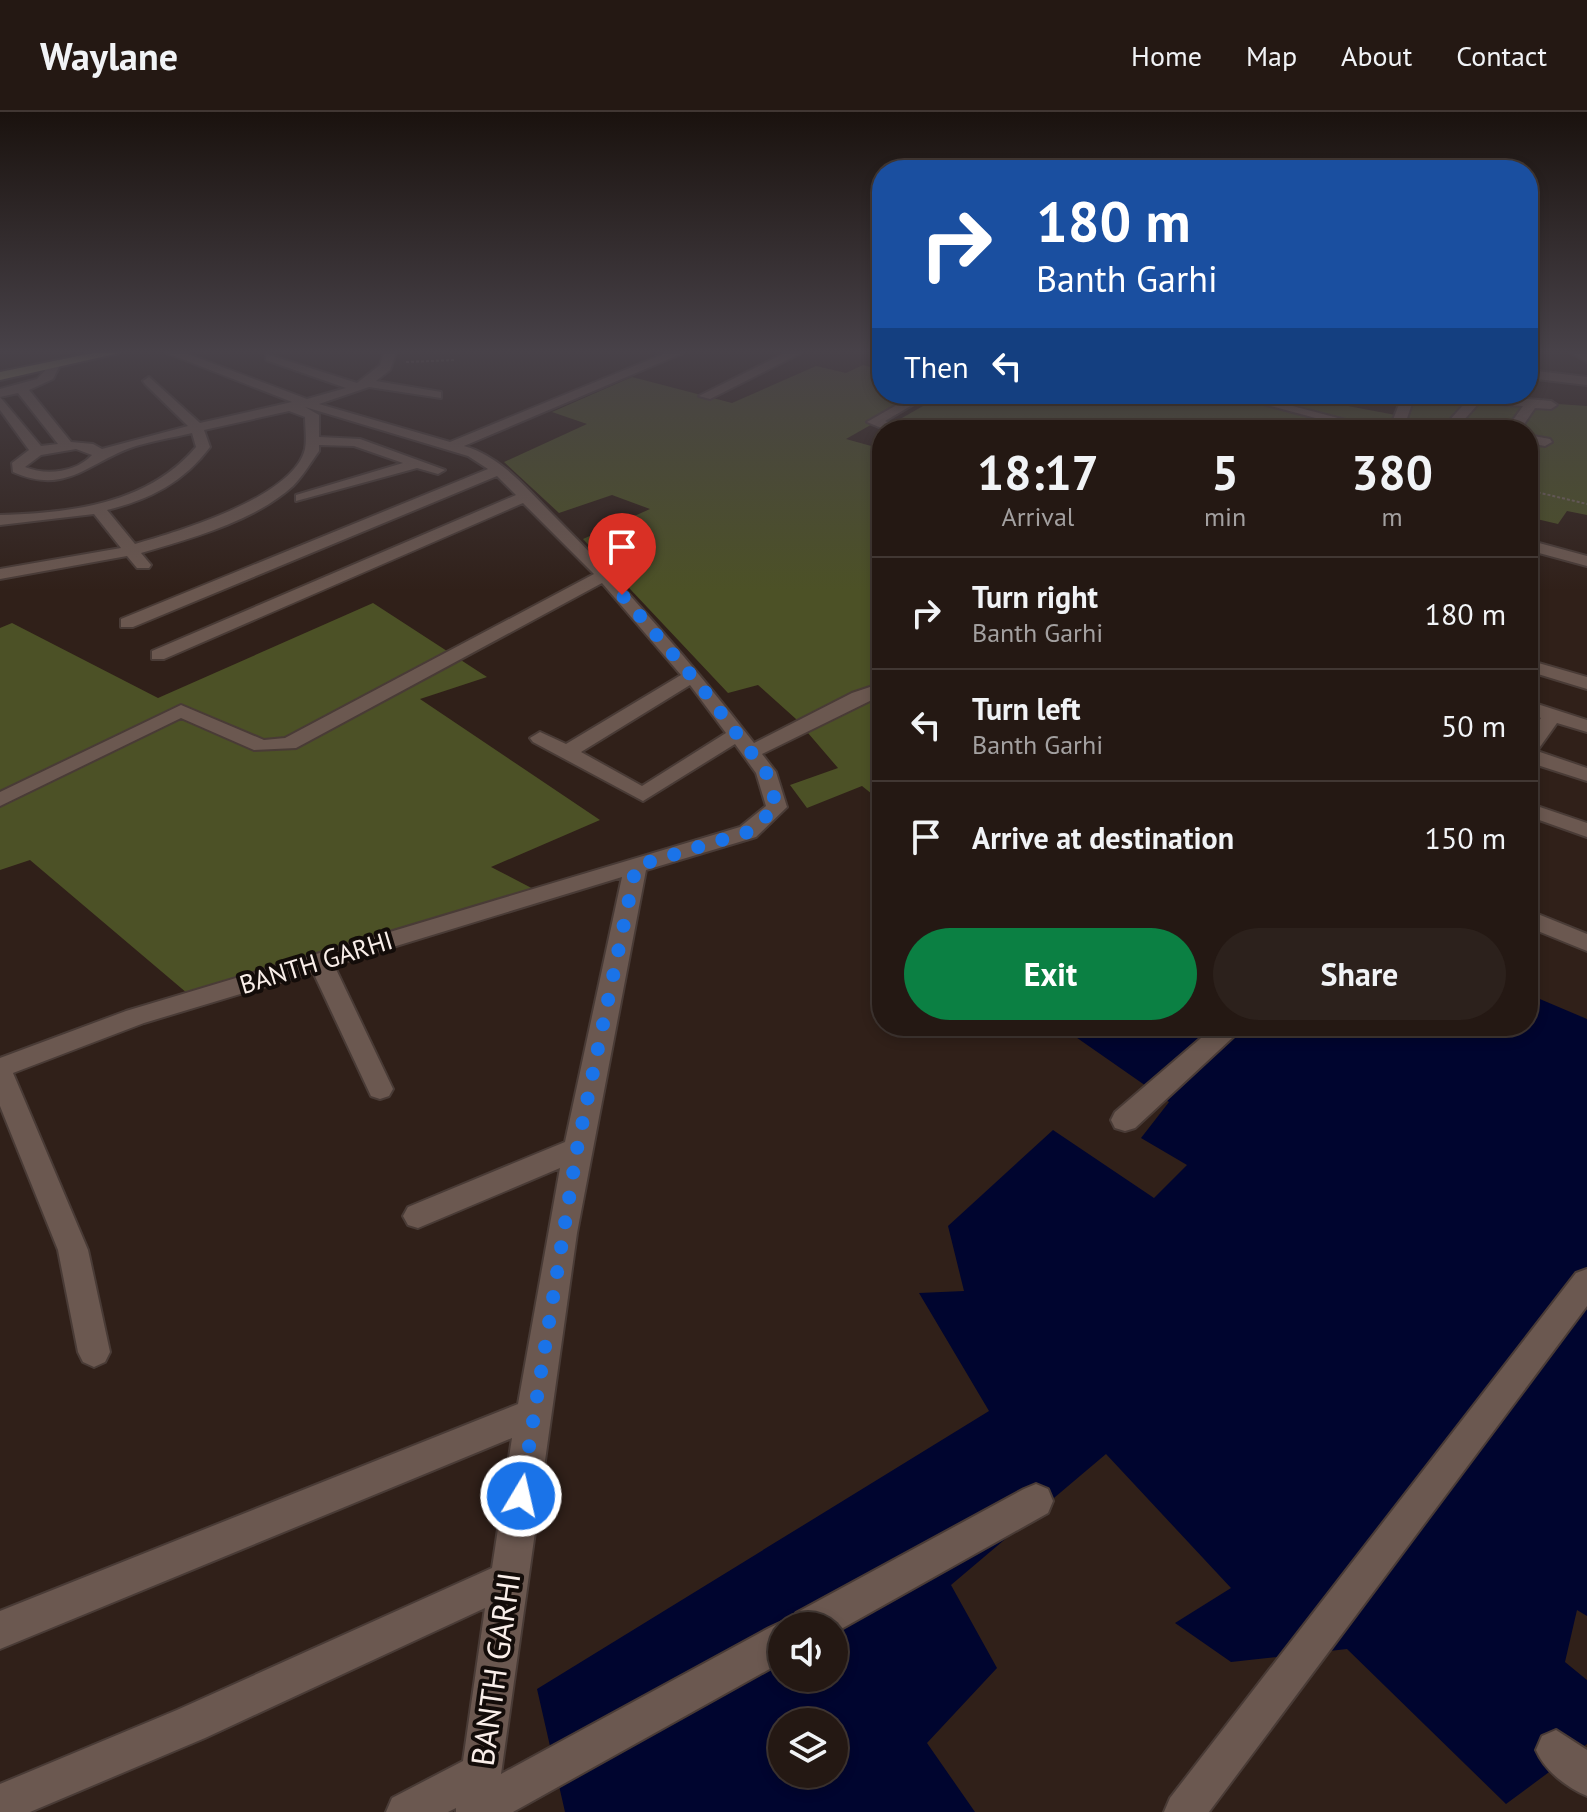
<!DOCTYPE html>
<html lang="en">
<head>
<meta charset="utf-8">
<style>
  :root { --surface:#241813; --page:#2c211c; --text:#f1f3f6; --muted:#a3a0a0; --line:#413733; --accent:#0b8043 }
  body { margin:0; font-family:"PT Sans",sans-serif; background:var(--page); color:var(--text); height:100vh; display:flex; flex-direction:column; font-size:30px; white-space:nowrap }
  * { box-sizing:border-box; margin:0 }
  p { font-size:26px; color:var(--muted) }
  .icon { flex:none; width:44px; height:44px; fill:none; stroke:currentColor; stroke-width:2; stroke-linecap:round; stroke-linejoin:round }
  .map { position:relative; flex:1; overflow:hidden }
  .sheet { position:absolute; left:872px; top:308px; width:666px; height:616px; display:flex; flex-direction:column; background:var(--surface); border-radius:32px; box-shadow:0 4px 12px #0003,0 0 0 2px var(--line) }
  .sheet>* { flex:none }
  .guide { position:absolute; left:872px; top:48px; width:666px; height:244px; border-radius:32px; box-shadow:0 4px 12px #0003,0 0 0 2px var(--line); background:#1a4fa0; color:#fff; overflow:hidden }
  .buttons { position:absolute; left:768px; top:1500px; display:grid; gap:16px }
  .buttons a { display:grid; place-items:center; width:80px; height:80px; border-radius:50%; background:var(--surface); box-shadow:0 4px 12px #0003,0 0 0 2px var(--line); font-size:40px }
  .pin { position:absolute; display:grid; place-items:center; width:68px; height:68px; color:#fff; margin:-82px -34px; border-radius:50% 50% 50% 0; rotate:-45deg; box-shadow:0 0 8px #0007 }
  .pin .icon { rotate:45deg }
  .me { position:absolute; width:88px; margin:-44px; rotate:9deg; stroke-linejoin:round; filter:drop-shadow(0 0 6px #0008) }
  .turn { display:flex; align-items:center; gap:28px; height:168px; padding:0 32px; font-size:36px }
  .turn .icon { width:104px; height:104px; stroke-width:2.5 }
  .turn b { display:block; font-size:56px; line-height:68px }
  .then { display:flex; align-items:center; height:76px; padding:0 32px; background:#0003; gap:16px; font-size:30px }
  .eta { display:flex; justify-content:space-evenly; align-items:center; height:136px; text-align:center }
  .eta b { font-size:48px; font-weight:700; line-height:56px }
  .action { display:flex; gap:16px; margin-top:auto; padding:16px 32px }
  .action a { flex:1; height:92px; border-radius:48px; background:var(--accent); color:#fff; font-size:32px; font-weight:700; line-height:92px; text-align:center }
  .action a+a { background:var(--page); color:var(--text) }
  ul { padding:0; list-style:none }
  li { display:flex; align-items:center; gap:24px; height:112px; padding:0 32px; border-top:2px solid var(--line) }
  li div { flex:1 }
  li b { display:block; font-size:30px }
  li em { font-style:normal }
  header { display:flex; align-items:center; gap:48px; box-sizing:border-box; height:112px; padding:0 40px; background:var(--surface); border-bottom:2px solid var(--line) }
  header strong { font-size:38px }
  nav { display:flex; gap:44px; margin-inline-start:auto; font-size:28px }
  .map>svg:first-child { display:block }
  .green { fill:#4c5126 }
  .water { fill:#00052f; fill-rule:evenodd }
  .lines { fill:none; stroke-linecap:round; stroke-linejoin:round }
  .minor-casing { stroke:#493b36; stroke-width:4 }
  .major-casing { stroke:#493b36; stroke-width:4 }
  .path { stroke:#72645d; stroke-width:2; stroke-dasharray:3 2; stroke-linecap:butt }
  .minor { fill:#6b5850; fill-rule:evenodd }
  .major { fill:#989561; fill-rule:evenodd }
  .route { stroke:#1a73e8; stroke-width:14; stroke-dasharray:0 25.2 }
  .labels { text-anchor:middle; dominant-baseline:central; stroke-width:8; stroke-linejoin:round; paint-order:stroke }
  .street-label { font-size:26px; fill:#f9eee9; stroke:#130c09 }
  .near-street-label { font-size:32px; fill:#f9eee9; stroke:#130c09 }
</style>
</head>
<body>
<header>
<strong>Waylane</strong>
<nav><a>Home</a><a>Map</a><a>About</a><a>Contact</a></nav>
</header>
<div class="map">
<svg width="1587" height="1700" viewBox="0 0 1587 1700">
  <rect width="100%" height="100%" fill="#302019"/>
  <!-- green -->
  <path class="green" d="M863,253L882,258V282H925L846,327L882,337V690L862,674L807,696L790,673L838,656L796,607L758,573L728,581L583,427L650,397L612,383L559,401L504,350L587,312L552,300L632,265L732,291L816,254L846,261Z
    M944,282H1284L1401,304L1409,282L1587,294V403L1567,399L1558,412L1528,405V318H931L895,310Z
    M373,491L487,565L420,587L600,708L491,755L543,782L194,887L30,748L0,758V516L12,511L158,586Z"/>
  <!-- water -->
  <path class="water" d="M1528,882L1587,907V1504L1577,1498L1565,1550L1587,1568V1632L1506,1692L1347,1537L1231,1550L1175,1511L1231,1476L1106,1342L951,1473L997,1556L927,1631L975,1700H565L537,1577L989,1299L919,1181L964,1179L948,1114L1053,1018L1154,1086L1187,1053L1141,1026L1169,990L1060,914H1528ZM782,1514H834V1566H782ZM782,1610H834V1662H782Z"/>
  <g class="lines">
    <defs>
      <path id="minor" d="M167,241H185L307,287L346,276L266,248V242L357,271L380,253L384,241H396L390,258L376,269L441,280V286L369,275L319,292L450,330L666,241H683L464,334C502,345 528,378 555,405C626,476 692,551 754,631L852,581L882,571V583L762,642L776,660L787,695L756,725L646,758L577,1121L501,1662L769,1516L782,1510L790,1514L796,1501L1024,1377L1036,1372L1048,1377L1053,1389L1048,1401L834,1521V1514H782V1550L513,1700H456V1696L448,1700H386L392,1686L463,1649L485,1496L205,1626L30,1700H0V1672L177,1598L492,1456L512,1326L0,1537V1499L518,1292L560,1056L418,1116L408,1113L403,1104L408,1095L565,1030L622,765L334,853L393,977L389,984L380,987L371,984L313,860L144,911L13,961L88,1138L110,1240L105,1250L94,1255L83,1250L78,1240L58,1138L0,994V946L126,899L740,715L766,694L756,661L735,632L643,689L533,630L530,626L540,620L566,632L681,563L602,471L296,636L254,638L181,606L0,694V680L181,593L264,628L285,626L594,462L523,391L164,547H152V539L516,383L497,364L133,515H121V507L488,357L468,344L305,295L319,303V325L360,327L445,358L438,362L417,356L296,389V383L403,351L354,334L319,333V339C311,350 303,364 293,374C253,410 191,426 141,441L151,453L149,456H137L127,444L0,467V457L121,436L94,402L0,413V403C71,401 148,392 196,335L192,321C172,326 150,329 130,336C87,352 65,383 13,360L12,351L29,338L0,298V285L41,334L58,332L18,281L0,285V277L37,267L54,249H62L53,267L29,278L71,330L93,332L102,337L188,314L145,272L143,269L149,265L200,311L292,290ZM289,299L305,305C305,315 307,327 305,337C294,385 177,420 135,432L107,398C149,388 184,370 210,335L204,318ZM76,337L92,343C76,360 47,364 25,355L41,343ZM690,573L726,621L642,674L581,640Z
        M785,241H801L710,287L699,284Z
        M1572,241H1587V250Z
        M1528,258L1587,265V273L1528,266Z
        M916,282H931L885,309L907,318H886L867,310Z
        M1226,282H1247L1383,318H1360Z
        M1403,282H1466L1551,289L1557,293L1551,297L1535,296L1520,318H1506L1523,294L1479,291L1463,309L1495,318H1469L1447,311L1466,290L1415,283L1403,318H1389Z
        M1528,323L1550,327L1552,330L1545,334L1528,331Z
        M1528,428L1587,444V454L1528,438Z
        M1528,548L1587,565V577L1528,559Z
        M1528,589L1587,608V620L1557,611L1537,639L1587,656V669L1528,650V624L1541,606L1528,601Z
        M1528,691L1587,711V725L1528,704Z
        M1528,798L1587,822V839L1528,815Z
        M1215,914H1245L1135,1016L1125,1019L1115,1016L1111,1008L1115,1000Z
        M1587,1157V1194L1209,1700H1164L1170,1686L1576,1161Z
        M1556,1618L1587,1638V1684C1566,1675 1545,1659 1536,1638L1542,1624Z"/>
      <path id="major" d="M93,241H119L0,268V260Z"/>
    </defs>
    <!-- minor casing -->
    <use href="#minor" class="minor-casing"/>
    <!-- major casing -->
    <use href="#major" class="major-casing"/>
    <!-- path -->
    <path class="path" d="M406,250L456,248
      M1528,378L1587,392"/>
    <!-- minor -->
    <use href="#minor" class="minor"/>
    <!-- major -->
    <use href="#major" class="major"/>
  </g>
  <!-- sky -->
  <linearGradient id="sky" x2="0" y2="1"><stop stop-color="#1a120e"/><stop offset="0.5" stop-color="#484249"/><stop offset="1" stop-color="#484249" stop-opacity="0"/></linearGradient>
  <rect width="1587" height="479" fill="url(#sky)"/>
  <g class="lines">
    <!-- route -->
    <path class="route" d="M521,1384L577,1037L636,754L748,720L777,695L766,660L702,576L622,483"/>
  </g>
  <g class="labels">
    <!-- street labels -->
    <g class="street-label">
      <text transform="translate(316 850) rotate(-17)">BANTH GARHI</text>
    </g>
    <!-- near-street labels -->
    <g class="near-street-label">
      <text transform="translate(495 1557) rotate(-82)">BANTH GARHI</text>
    </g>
  </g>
</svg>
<div class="buttons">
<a><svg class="icon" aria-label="sound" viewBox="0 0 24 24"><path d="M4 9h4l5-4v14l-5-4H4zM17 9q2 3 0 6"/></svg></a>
<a><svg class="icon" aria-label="layers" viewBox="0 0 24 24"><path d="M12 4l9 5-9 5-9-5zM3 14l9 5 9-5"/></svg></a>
</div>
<div class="pin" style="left:622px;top:483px;background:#d93025"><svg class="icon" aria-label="arrive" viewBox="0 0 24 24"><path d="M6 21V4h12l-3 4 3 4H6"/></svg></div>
<svg class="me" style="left:521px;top:1384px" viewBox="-20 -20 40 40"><circle r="17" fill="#1a73e8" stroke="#fff" stroke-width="3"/><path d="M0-11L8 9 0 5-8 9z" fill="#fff"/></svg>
<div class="guide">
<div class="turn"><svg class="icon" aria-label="right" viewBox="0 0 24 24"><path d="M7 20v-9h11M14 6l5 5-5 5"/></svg><div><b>180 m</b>Banth Garhi</div></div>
<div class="then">Then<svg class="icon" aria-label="left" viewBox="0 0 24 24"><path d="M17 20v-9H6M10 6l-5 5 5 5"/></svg></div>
</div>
<section class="sheet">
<div class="eta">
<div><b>18:17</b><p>Arrival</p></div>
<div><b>5</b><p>min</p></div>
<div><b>380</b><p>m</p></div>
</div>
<ul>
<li><svg class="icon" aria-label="right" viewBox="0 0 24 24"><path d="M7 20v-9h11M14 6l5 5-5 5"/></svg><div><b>Turn right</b><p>Banth Garhi</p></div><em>180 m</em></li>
<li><svg class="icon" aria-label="left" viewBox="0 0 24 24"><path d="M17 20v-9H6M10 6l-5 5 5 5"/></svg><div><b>Turn left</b><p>Banth Garhi</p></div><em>50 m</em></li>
<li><svg class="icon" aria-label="arrive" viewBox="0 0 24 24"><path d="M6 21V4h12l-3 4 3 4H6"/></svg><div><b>Arrive at destination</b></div><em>150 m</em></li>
</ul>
<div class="action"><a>Exit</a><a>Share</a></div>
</section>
</div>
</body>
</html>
